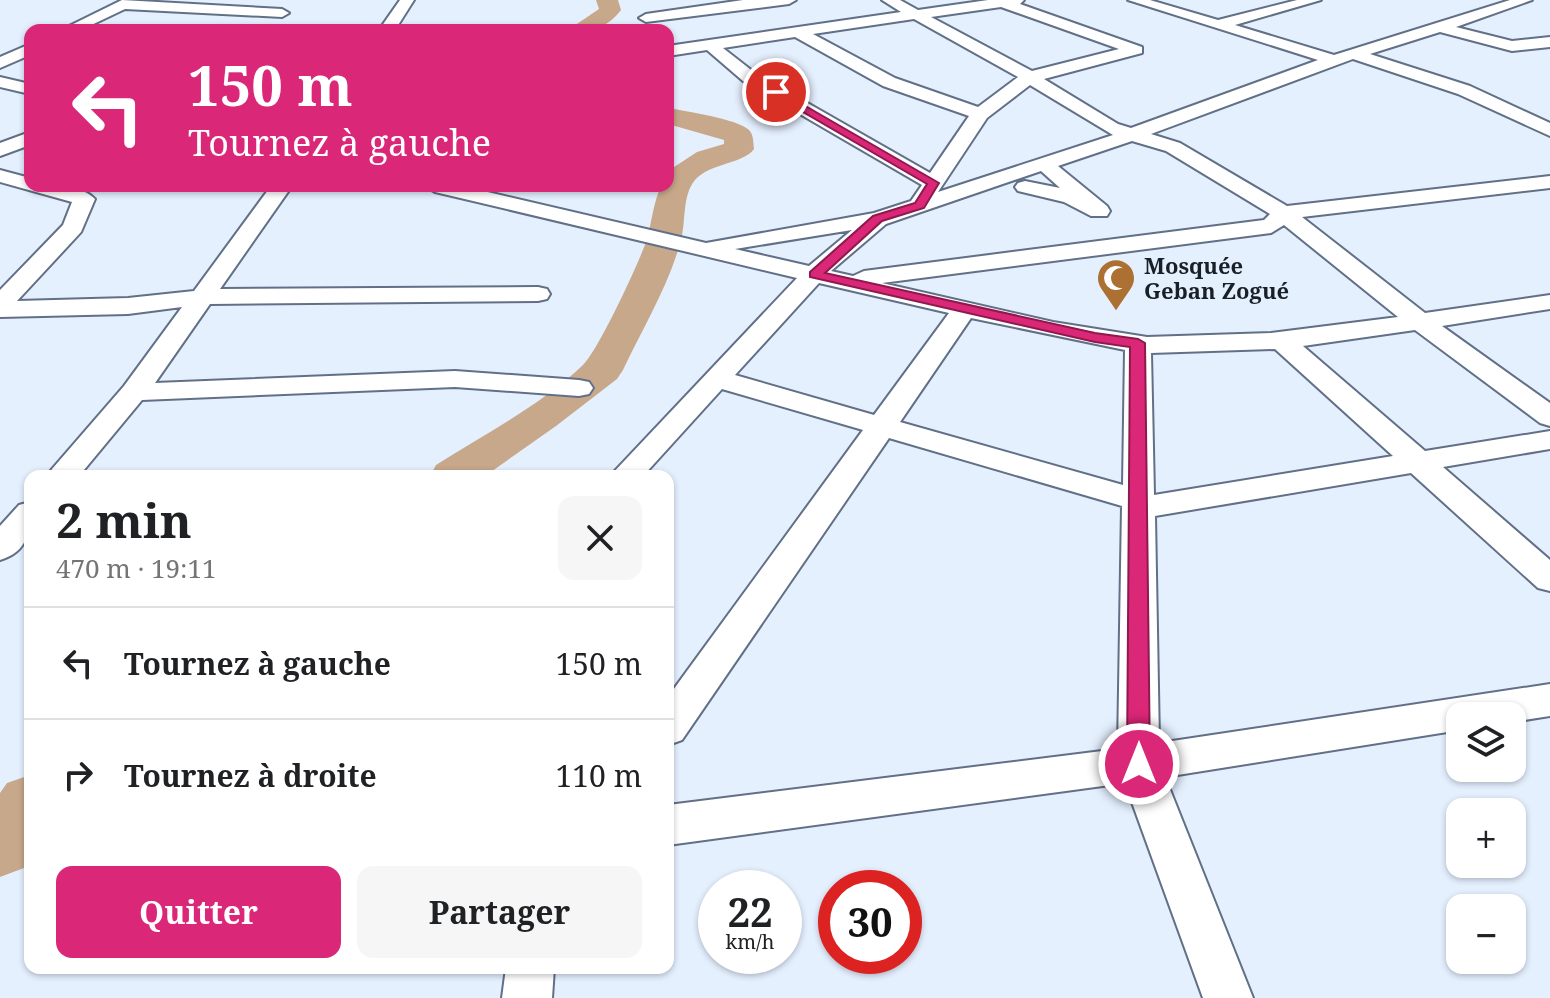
<!DOCTYPE html>
<html lang="fr">
<head>
<meta charset="utf-8">
<style>
  :root { --surface:#fff; --page:#f6f6f6; --text:#202124; --muted:#757577; --line:#e0e0e0; --accent:#db2777 }
  body { margin:0; font-family:"Noto Serif",serif; background:var(--page); color:var(--text); height:100vh; display:flex; flex-direction:column; font-size:30px; white-space:nowrap }
  * { box-sizing:border-box; margin:0 }
  p { font-size:26px; color:var(--muted) }
  .icon { flex:none; width:44px; height:44px; fill:none; stroke:currentColor; stroke-width:2; stroke-linecap:round; stroke-linejoin:round }
  .map { position:relative; flex:1; overflow:hidden }
  .details { position:absolute; left:24px; top:470px; width:650px; height:504px; display:flex; flex-direction:column; background:var(--surface); border-radius:16px; box-shadow:0 2px 6px #0004 }
  .details>* { flex:none }
  .guide { position:absolute; left:24px; top:24px; width:650px; height:168px; border-radius:16px; box-shadow:0 2px 6px #0004; background:#db2777; color:#fff; overflow:hidden }
  .controls { position:absolute; left:1446px; top:702px; display:grid; gap:16px }
  .controls a { display:grid; place-items:center; width:80px; height:80px; border-radius:16px; background:var(--surface); box-shadow:0 2px 6px #0004; font-size:40px }
  .speed { position:absolute; left:698px; top:870px; display:flex; gap:16px; font-size:40px; font-weight:700; text-align:center }
  .speed>* { display:grid; place-content:center; width:104px; height:104px; border-radius:50%; background:var(--surface); box-shadow:0 2px 6px #0004; line-height:1 }
  .speed small { font-size:20px; font-weight:400 }
  .speed .limit { border:12px solid #d22; background:#fff; color:#111 }
  .pin { position:absolute; display:grid; place-items:center; width:68px; height:68px; color:#fff; margin:-34px; border:4px solid #fff; border-radius:50%; box-shadow:0 2px 8px #0007 }
  .me { position:absolute; width:88px; margin:-44px; rotate:0deg; stroke-linejoin:round; filter:drop-shadow(0 0 6px #0008) }
  .turn { display:flex; align-items:center; gap:28px; height:168px; padding:0 32px; font-size:36px }
  .turn .icon { width:104px; height:104px; stroke-width:2.5 }
  .turn b { display:block; font-size:56px; line-height:68px }
  .round { display:grid; place-items:center; flex:none; width:84px; height:84px; border-radius:16px; background:var(--page) }
  .head { display:flex; align-items:center; justify-content:space-between; height:136px; padding:0 32px }
  h1 { font-size:48px; font-weight:700; line-height:60px }
  .action { display:flex; gap:16px; margin-top:auto; padding:16px 32px }
  .action a { flex:1; height:92px; border-radius:16px; background:var(--accent); color:#fff; font-size:32px; font-weight:700; line-height:92px; text-align:center }
  .action a+a { background:var(--page); color:var(--text) }
  ul { padding:0; list-style:none }
  li { display:flex; align-items:center; gap:24px; height:112px; padding:0 32px; border-top:2px solid var(--line) }
  li div { flex:1 }
  li b { display:block; font-size:30px }
  li em { font-style:normal }
  .map>svg:first-child { display:block }
  .lines { fill:none; stroke-linecap:round; stroke-linejoin:round }
  .river { fill:#c7a88b; fill-rule:evenodd }
  .minor-casing { stroke:#617086; stroke-width:4 }
  .minor { fill:#fff; fill-rule:evenodd }
  .route { fill:#db2777; stroke:#8e194d; stroke-width:2 }
  .labels { text-anchor:middle; dominant-baseline:central; stroke-width:6; stroke-linejoin:round; paint-order:stroke }
  .far-poi-label { font-size:22px; font-weight:bold; fill:#181f27; stroke:#e5f0ff; text-anchor:start }
</style>
</head>
<body>
<div class="map">
<svg width="1550" height="998" viewBox="0 0 1550 998">
  <rect width="100%" height="100%" fill="#e5f0ff"/>
  <g class="lines">
    <!-- river -->
    <path class="river" d="M596,0H618L621,10C606,30 591,30 568,30L599,9Z
      M668,108C685,111 738,119 749,130C754,135 753,143 754,149C743,164 710,163 695,180C682,195 686,222 681,240C669,285 643,328 623,370L617,379L556,426L485,476H430L436,465C485,434 541,405 583,365C598,351 640,261 647,239C652,221 653,204 661,186H668V171L697,152L724,144V140L668,124Z
      M30,775V858L24,868L0,877V793L7,783Z"/>
    <defs>
      <path id="minor" d="M122,0L282,9L289,13L282,17L125,9L81,30H61Z
        M400,0H414L395,30H379Z
        M743,0H796L789,4L646,22L639,18L646,14Z
        M882,0H900L918,10L988,0H1024L1020,4L1142,47V53L1044,79L1118,124L1131,128L1318,60L1128,0H1150L1218,20L1297,0H1321L1235,25L1334,55L1510,0H1532L1456,27L1512,41L1550,37V47L1512,51L1440,32L1370,54L1470,86L1550,123V136L1458,94L1353,59L1151,134L1180,143L1287,206L1550,176V188L1302,217L1425,313L1550,295V309L1442,326L1550,403V426L1540,423L1415,330L1303,346L1425,451L1550,431V449L1443,467L1550,560V591L1538,588L1411,473L1155,516L1159,743L1550,684V716L1512,722V716H1460V730L1165,777L1253,998H1203L1125,783L668,845V805L1118,749L1122,506L889,438L682,740L668,745V697L863,430L722,389L643,476H610L797,278L435,192L425,186H462L706,243L874,213L911,201L922,185L743,81L707,50L668,56V46L901,12ZM1001,7L1119,49L1032,71L931,17ZM914,19L1009,72L1018,77L978,107L895,78L813,34ZM795,37L883,86L969,116L930,173L755,73L723,48ZM1030,85L1113,135L938,192L987,118ZM1132,141L1166,151L1270,214L1264,220L864,271L853,276L831,271L886,224L1041,171L1060,188L1025,181L1018,183L1015,187L1018,191L1064,202L1091,216H1107L1110,211L1107,206L1058,166ZM1284,225L1398,317L1271,333L1147,337L1053,322L882,283L1271,233ZM852,230L809,266L735,249ZM819,283L949,313L874,415L735,375ZM971,318L1125,350L1123,485L900,422ZM1275,349L1393,456L1154,495L1151,353Z
        M30,44V55L0,68V57Z
        M0,77L30,84V94L0,87Z
        M30,132V145L0,156V143Z
        M0,170L30,178V186C50,186 81,184 95,199L81,232L17,301L128,298L194,291L271,186H292L220,289L538,287L547,289L550,294L547,299L538,301L210,304L155,383L455,371L579,380L589,382L593,388L589,394L579,396L455,387L142,400L79,476H46L124,386L182,307L128,314L0,317V290L63,225L72,202L0,182Z
        M30,502C30,529 30,551 0,560V526L19,505Z
        M506,968H554L552,998H502Z"/>
    </defs>
    <!-- minor casing -->
    <use href="#minor" class="minor-casing"/>
    <!-- minor -->
    <use href="#minor" class="minor"/>
  </g>
  <!-- route -->
  <path class="route" d="M776,89L939,183L924,208L882,221L825,273L1095,333L1138,339L1145,343L1150,764L1147,771L1139,774L1130,771L1127,764L1130,347L1095,342L810,277V272L873,216L915,203L927,184L772,94Z"/>
  <!-- icons -->
  <defs>
    <symbol id="mosque-pin" viewBox="-11 -11 22 30"><path d="M0 17L-7.5 6A9.5 9.5 0 1 1 7.5 6Z" fill="#ac7132" stroke="#e5f0ff"/><path d="M3.5-4.9A6 6 0 1 0 3.5 4.9A5 5 0 1 1 3.5-4.9Z" fill="#fff"/></symbol>
  </defs>
  <g fill-rule="evenodd">
    <use href="#mosque-pin" x="1094" y="256" width="44" height="60"/>
  </g>
  <g class="labels">
    <!-- far-poi labels -->
    <g class="far-poi-label">
      <text x="1144" y="265">Mosquée<tspan x="1144" dy="25">Geban Zogué</tspan></text>
    </g>
  </g>
</svg>
<div class="controls">
<a><svg class="icon" aria-label="layers" viewBox="0 0 24 24"><path d="M12 4l9 5-9 5-9-5zM3 14l9 5 9-5"/></svg></a>
<a>+</a>
<a>−</a>
</div>
<div class="speed"><div>22<small>km/h</small></div><div class="limit">30</div></div>
<div class="pin" style="left:776px;top:92px;background:#d93025"><svg class="icon" aria-label="arrive" viewBox="0 0 24 24"><path d="M6 21V4h12l-3 4 3 4H6"/></svg></div>
<svg class="me" style="left:1139px;top:764px" viewBox="-20 -20 40 40"><circle r="17" fill="#db2777" stroke="#fff" stroke-width="3"/><path d="M0-11L8 9 0 5-8 9z" fill="#fff"/></svg>
<div class="guide">
<div class="turn"><svg class="icon" aria-label="left" viewBox="0 0 24 24"><path d="M17 20v-9H6M10 6l-5 5 5 5"/></svg><div><b>150 m</b>Tournez à gauche</div></div>
</div>
<section class="details">
<div class="head"><div><h1>2 min</h1><p>470 m · 19:11</p></div><a class="round"><svg class="icon" aria-label="close" viewBox="0 0 24 24"><path d="M6 6l12 12M18 6L6 18"/></svg></a></div>
<ul>
<li><svg class="icon" aria-label="left" viewBox="0 0 24 24"><path d="M17 20v-9H6M10 6l-5 5 5 5"/></svg><div><b>Tournez à gauche</b></div><em>150 m</em></li>
<li><svg class="icon" aria-label="right" viewBox="0 0 24 24"><path d="M7 20v-9h11M14 6l5 5-5 5"/></svg><div><b>Tournez à droite</b></div><em>110 m</em></li>
</ul>
<div class="action"><a>Quitter</a><a>Partager</a></div>
</section>
</div>
</body>
</html>
